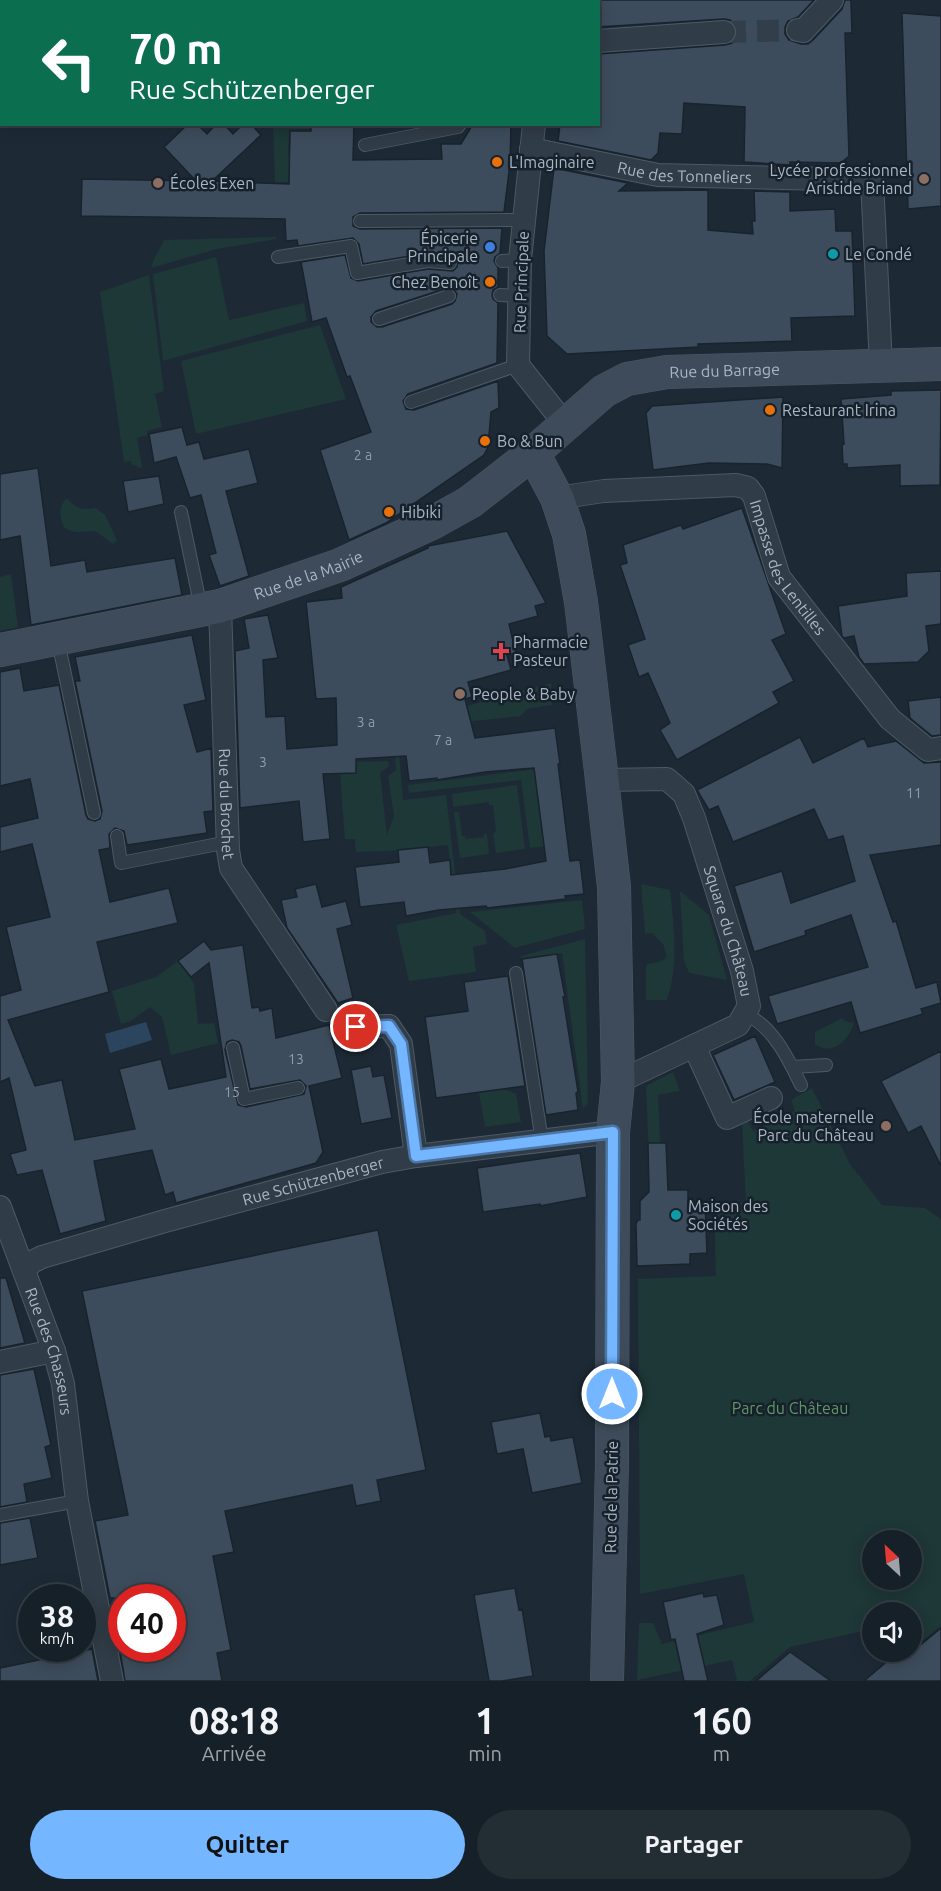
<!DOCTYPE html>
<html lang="fr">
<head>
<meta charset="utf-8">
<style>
  :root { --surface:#162028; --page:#232d34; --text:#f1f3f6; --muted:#9ea3a8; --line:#353e45; --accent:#74b6ff }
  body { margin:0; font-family:Ubuntu,sans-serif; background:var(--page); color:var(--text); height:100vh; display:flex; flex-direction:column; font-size:22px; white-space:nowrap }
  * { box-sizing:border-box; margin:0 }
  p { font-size:20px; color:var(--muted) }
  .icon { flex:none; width:33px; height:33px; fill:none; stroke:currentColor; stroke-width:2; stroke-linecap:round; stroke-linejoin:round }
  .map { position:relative; height:1681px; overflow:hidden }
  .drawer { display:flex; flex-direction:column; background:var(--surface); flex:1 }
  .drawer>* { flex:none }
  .top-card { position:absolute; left:0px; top:0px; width:600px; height:126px; box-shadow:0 3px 15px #0003,0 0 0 2px var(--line); background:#0b6e4f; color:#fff; overflow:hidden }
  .needle { width:39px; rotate:334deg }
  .controls { position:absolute; left:862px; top:1530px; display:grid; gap:12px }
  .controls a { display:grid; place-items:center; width:60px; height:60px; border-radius:50%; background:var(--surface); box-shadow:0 3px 15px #0003,0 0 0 2px var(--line); font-size:30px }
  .speed { position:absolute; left:18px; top:1584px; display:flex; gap:12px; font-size:30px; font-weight:700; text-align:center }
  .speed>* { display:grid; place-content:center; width:78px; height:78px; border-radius:50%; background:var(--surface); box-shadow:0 3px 15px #0003,0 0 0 2px var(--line); line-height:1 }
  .speed small { font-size:15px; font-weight:400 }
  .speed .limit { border:9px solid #d22; background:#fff; color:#111 }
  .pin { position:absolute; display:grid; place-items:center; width:51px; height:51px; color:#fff; margin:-26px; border:3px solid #fff; border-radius:50%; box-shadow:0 2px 6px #0007 }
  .me { position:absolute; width:66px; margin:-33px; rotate:0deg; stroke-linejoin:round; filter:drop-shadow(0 0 4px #0008) }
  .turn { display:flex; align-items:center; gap:21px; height:126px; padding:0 30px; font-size:27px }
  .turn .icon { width:78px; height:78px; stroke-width:2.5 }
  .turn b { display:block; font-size:42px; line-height:51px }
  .eta { display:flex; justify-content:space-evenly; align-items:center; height:102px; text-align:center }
  .eta b { font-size:36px; font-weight:700; line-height:42px }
  .button { display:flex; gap:12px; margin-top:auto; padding:12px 30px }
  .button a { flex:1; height:69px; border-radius:36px; background:var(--accent); color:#111; font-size:24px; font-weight:700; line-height:69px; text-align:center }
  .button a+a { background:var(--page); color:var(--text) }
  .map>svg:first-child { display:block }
  .green { fill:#1e3737; fill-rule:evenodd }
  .water { fill:#2c455e }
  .building { fill:#3d4c5c; stroke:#18232d; stroke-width:1.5; fill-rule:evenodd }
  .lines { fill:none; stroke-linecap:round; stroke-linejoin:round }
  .street-tunnel { stroke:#323f4b; stroke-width:22; stroke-dasharray:22 11; stroke-linecap:butt }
  .lane-casing { stroke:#4d5965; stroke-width:14 }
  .street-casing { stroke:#4d5965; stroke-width:24 }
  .secondary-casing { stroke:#4d5965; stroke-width:34 }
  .lane { stroke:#303c47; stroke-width:12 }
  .street { stroke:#303c47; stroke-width:22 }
  .secondary { stroke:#3e4b5a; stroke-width:33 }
  .route-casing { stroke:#4b76a6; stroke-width:15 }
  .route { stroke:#74b6ff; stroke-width:10 }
  .food-dot { fill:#e8710a; stroke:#16212b; stroke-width:2 }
  .education-dot { fill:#8d6e63; stroke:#16212b; stroke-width:2 }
  .shop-dot { fill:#3f7fe0; stroke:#16212b; stroke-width:2 }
  .culture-dot { fill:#0f9aa8; stroke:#16212b; stroke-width:2 }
  .health-dot { fill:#e0444e; stroke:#16212b; stroke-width:2 }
  .labels { text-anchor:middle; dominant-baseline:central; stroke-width:5; stroke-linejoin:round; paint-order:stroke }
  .number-label { font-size:14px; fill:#8e9cab }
  .poi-label { font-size:16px; fill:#a9b6c5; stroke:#16212b; text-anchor:start }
  .street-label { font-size:16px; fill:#a9b6c5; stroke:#16212b }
  .park-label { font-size:16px; fill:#609667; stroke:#16212b }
</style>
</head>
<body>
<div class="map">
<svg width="941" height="1681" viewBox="0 0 941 1681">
  <rect width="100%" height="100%" fill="#1d2a36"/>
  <!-- green -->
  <path class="green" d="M273,125H309V129H289L288,156L309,157V182H275Z
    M276,237V239L217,249L151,268L153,261L164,240Z
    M216,257L229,320L304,303L307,321L163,361L153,274Z
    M149,275L164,391L155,394L162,427L147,431V435L137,438L142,467L138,468L136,465L132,466L131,461L124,462L100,292Z
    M320,325L346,399L196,434L181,361Z
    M67,498C76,509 82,510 96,508L105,515L117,540L113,544L95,531C84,531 74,535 64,527C59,517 58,506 67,498Z
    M11,574L18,627L0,631V577Z
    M551,683L552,705L527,709L521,716L397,729L403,800L446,795L460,914L485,931L487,944L473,947L476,972L409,981L396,925L456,913L448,845L388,851L356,852L355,839H345L340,773H356V762L388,761L389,766L380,773L387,835L394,816L388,776L396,770L393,729L438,714Z
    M545,768L559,845L530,848L521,780L409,793L408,785Z
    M517,785L525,849L496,853L493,833L496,832L493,805H489V802L453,807L452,794Z
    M454,812H459L462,836H465V839L484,837V834H487L489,854L460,858Z
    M641,884L670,890C674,927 679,964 667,1000H646V965L661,961L667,957L663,944L652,933L645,934Z
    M680,891L709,915L727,980L689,973L684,961Z
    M582,900L585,929L515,948L470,912Z
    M585,939L588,1103L583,1109L562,953L522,959L521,956Z
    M178,961L194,983L198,1024L214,1023L218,1043L171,1055L162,1017L150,1007L131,1021L121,1024L112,991L156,977Z
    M842,1018L845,1021L854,1023C849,1040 832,1057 815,1044V1032Z
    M673,1072L680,1091L658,1095L661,1160H649L646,1086Z
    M812,1088L850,1164L882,1205L925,1208L941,1219V1626L918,1644L936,1664L927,1671L911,1652L912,1612H873V1629L790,1647L750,1681H733L737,1680L732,1660L637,1680L639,1623H653L662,1644L754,1622L744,1574L640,1594L638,1279L716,1276L714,1205L746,1202L742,1124L748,1121L753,1131L795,1111L791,1100ZM873,1540H912V1580H873Z
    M504,1089L516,1094L521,1122L485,1127L479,1093Z"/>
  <!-- water -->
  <path class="water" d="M146,1022L152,1040L110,1053L105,1034Z"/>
  <!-- building -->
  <path class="building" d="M598,0H814L798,17L788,21L785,27V34L789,40L801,44H808L813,40L842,9L845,0H851L852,33H845L849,156L841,163L790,162V165L744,162L745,107L684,103L682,134L660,133L658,153L651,160L558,141L560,124H598V54L725,45L732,43L736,37L737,30L735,25L730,20L724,19L598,27Z
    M902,13L941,16V206L908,209Z
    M188,124H197L207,134L216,124H224L233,134L243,124H251L261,135L212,181L289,184L290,131H311V124H354L353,160L442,159L441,144H461L473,124H511L510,163L504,212L360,213L353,217V226L360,229L502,228L500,253L495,257L494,261L498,268V287L493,290L492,295L493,299L498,303L497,363L408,394L403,401L406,409L414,410L498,381L499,408L491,412L488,447L484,455L386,523L349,540L320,450L371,432L350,376L347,377L326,318L312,322L301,262L345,255L351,278L358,281L428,269L453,271L457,267L458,260L451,255L428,253L363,264L359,244L353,238L298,246L297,240L286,241L285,219L81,216L82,179L196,181L164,147ZM447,288L454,290L457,294L455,301L452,304L382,327H377L371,322V317L376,311Z
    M554,168L628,183L619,191L708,190V230L753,234L752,221H755L754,191L790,192V211L835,209L836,231H852L855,316L791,318L792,341L698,344V347L567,354L547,336L544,251Z
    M941,390L940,485L900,486V465L847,468V464H843L842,445L844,444L841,399L891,395V391Z
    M783,397L782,468L767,464L709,463L653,470L646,413L652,406Z
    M182,427L187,445L199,442L204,459L249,449L258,483L226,491L249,576L220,586L209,555L216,553L201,495L190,498L176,457L154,463L149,434Z
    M38,468L51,566L85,560L87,572L175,558L182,595L31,625L20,536L0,540V474Z
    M159,476L164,504L128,512L123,481Z
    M742,508L786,634L772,640L794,681L773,692L779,703L677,760L660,730L670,723L648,673L639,677L628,645L645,639L620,565L627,563L623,545L681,525L683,529Z
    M507,531L546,603L535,606L538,616L509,624L516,653L507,655L511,670L468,682L472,697L465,699L475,738L555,728L560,764H558L570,861L580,860L584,894L565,896L566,899L487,908L486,906L439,910L406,916L404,902L360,907L355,867L399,862L398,850L428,847L430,863L450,860L451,875L505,869L546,861L534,768L485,772L437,780V778L409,781L406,756L356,759V773L323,774L330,839L303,842L299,801L240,808L235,651L249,648L244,619L268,615L278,658L263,660L266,717L285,716L287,749L337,745L336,698L316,699L306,602L342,598L341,587L428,548V546Z
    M941,571V624L926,626L929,651L918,662L864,664L859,657L854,636L844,638L842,636L838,606L907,596L906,573Z
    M192,635L206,700L184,705L197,752L211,748L213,811L204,812L207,833L127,845L124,831L115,828L109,834L110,848L99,850L110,902L169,888L178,923L97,942L109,992L8,1020L35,1086L62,1080L75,1140L135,1129L119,1069L161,1059L169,1089L226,1077L209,963L191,977L178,961L204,941L211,950L243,945L252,1008L259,1007L260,1011L272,1008L276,1038L329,1025L342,1078L309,1086L323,1152L316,1163L176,1203L173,1192L165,1195L152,1150L94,1161L106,1221L60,1234L42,1170L17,1175L10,1154L26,1150L9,1078L0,1082V996L21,990L6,927L50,917L32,844L0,852V827L38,818L30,779L0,786V672L20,668L24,691L59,685L86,815L88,819L95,821L100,819L102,811L75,681H80L75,657ZM232,1040L239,1042L241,1046L250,1089L300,1080L306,1086L304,1094L246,1107L238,1105L225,1050L227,1042Z
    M941,697V735L932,736L910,718L908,701Z
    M800,737L813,763L864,738L868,747L896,741L924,763L941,762V845L870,855L893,922L896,921L916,988L937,982L941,1003L921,1009L923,1014L860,1033L851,1002L777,1024L768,996L868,967L851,915L805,931L806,935L754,952L734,886L782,871L791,903L855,881L843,836L828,840L814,809L733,842L718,806L709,810L697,790Z
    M316,884L322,907L346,901L352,925L337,929L353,998L338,1003L287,928L281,900L297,897L295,889Z
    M557,954L565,997H563L578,1092L576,1093L578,1110L546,1115L522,959Z
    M508,976L525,1086L436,1098L425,1017L468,1011L464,982Z
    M755,1036L775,1082L734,1100L713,1055Z
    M941,1051V1166L921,1126L908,1133L881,1081Z
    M371,1066L373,1077L384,1075L392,1118L361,1124L351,1070Z
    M648,1143H666L668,1190H688V1204L705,1203L707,1253L690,1254V1264L637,1266L636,1224L638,1220H640V1201L649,1192Z
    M580,1153L587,1197L540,1206V1204L483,1212L477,1168Z
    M378,1230L426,1470L377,1480L381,1501L356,1506L352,1485L225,1511L234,1552L213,1556L231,1650L217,1653L222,1681H125L119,1644L122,1643V1648H172V1598H110L95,1521L128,1515L82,1291Z
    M0,1278H6L25,1343L0,1348Z
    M34,1369L51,1445L45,1447L52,1478L24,1484L27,1502L0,1507V1375Z
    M540,1413L545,1437L550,1436L551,1441L573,1437L582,1483L532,1493L523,1449L497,1454L491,1422Z
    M30,1518L38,1558L0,1565V1523Z
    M515,1588L519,1610L522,1609L533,1676L502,1681H489L474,1595Z
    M703,1593L704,1597L717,1595L724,1625L697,1634L708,1681H684L675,1639L671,1640L663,1602Z
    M941,1628V1681H864L898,1652H912Z
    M92,1649L98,1681H0V1668Z
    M790,1652L831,1681H756Z"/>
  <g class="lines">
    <!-- street-tunnel -->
    <path class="street-tunnel" d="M724,32L798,30"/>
    <defs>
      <path id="lane" d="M365,145L458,127L460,124
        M360,221L524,220
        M278,257L351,246L357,273L428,261L450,263
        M502,261L520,260
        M500,295L519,296
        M379,319L449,296
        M411,402L518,365
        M181,512L201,608
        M58,641L94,813
        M117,836L121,863L228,842
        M516,973L542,1141
        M744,1014C772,1024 789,1060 801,1085
        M233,1048L244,1099L298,1088
        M792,1067L826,1065
        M0,1515L77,1501"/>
      <g id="street">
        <path d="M543,2V0"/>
        <path d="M798,30L803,31L832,0"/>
        <path d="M598,41L724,32"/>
        <path d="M534,124L520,260L518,365L565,424"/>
        <path id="s1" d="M531,149L658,175L872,180L881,365"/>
        <path id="s2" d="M557,498L604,491L736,485L748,488L754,496L779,577L890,719L928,750L941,748"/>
        <path id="s3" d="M220,606L228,850L231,868L326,1010"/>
        <path id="s4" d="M602,780L667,779L684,794L694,818L742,971L749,1006L738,1025L618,1082"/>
        <path d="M356,1027L389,1026L401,1044L416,1156"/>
        <path d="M694,1046L727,1118L771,1098"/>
        <path id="s5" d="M0,1207L54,1351L63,1384L77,1501L112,1681"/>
        <path id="s6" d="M24,1270L32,1262L42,1257L165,1221L382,1162L416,1156L613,1132"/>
        <path d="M0,1362L54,1351"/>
      </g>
      <g id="secondary">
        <path d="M533,453L557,498L569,534L581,602L602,780L614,887L618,1082L613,1132L612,1462L607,1681"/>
        <path id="s7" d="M0,650L220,606L340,565L434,522L470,502L533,453L604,391L627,379L667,372L941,364"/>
      </g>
    </defs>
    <!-- lane casing -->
    <use href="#lane" class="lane-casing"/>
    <!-- street casing -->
    <use href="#street" class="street-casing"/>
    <!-- secondary casing -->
    <use href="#secondary" class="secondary-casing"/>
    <!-- lane -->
    <use href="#lane" class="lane"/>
    <!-- street -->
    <use href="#street" class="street"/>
    <!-- secondary -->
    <use href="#secondary" class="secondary"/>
  </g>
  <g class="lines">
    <defs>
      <path id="route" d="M356,1027L389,1026L401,1044L416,1156L613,1132L612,1394"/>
    </defs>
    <!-- route casing -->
    <use href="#route" class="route-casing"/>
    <!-- route -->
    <use href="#route" class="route"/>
  </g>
  <!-- markers -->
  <g class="food-dot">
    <circle cx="497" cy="162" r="6"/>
    <circle cx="490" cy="282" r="6"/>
    <circle cx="770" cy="410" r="6"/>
    <circle cx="485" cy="441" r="6"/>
    <circle cx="389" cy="512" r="6"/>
  </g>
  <g class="education-dot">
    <circle cx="924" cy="179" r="6"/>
    <circle cx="158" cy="183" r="6"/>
    <circle cx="460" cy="694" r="6"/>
    <circle cx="886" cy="1126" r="6"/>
  </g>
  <circle class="shop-dot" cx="490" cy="247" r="6"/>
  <g class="culture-dot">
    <circle cx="833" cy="254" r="6"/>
    <circle cx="676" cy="1215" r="6"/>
  </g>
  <path class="health-dot" d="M498 642h6v6h6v6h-6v6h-6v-6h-6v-6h6z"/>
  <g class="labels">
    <!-- number labels -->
    <g class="number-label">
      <text x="363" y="455">2 a</text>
      <text x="366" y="722">3 a</text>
      <text x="443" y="740">7 a</text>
      <text x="263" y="762">3</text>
      <text x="914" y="793">11</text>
      <text x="296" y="1059">13</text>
      <text x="232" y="1092">15</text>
    </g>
    <!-- poi labels -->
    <g class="poi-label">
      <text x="509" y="162">L'Imaginaire</text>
      <text x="912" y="170" text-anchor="end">Lycée professionnel<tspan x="912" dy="18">Aristide Briand</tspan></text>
      <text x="170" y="183">Écoles Exen</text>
      <text x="478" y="238" text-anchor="end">Épicerie<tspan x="478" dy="18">Principale</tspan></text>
      <text x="845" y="254">Le Condé</text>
      <text x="478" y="282" text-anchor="end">Chez Benoît</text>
      <text x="782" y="410">Restaurant Irina</text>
      <text x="497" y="441">Bo &amp; Bun</text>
      <text x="401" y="512">Hibiki</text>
      <text x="513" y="642">Pharmacie<tspan x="513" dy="18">Pasteur</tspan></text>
      <text x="472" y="694">People &amp; Baby</text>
      <text x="874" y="1117" text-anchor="end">École maternelle<tspan x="874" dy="18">Parc du Château</tspan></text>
      <text x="688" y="1206">Maison des<tspan x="688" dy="18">Sociétés</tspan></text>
    </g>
    <!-- street labels -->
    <g class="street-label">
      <text stroke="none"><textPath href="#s1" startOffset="156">Rue des Tonneliers</textPath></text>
      <text transform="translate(521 282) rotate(-88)">Rue Principale</text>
      <text stroke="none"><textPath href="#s7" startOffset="794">Rue du Barrage</textPath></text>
      <text stroke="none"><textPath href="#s2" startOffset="282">Impasse des Lentilles</textPath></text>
      <text stroke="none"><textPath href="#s7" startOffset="318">Rue de la Mairie</textPath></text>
      <text stroke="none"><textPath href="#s3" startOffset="198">Rue du Brochet</textPath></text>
      <text stroke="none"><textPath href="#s4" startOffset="232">Square du Château</textPath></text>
      <text stroke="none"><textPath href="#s6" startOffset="304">Rue Schützenberger</textPath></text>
      <text stroke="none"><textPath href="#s5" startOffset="153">Rue des Chasseurs</textPath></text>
      <text transform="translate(611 1497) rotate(-89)">Rue de la Patrie</text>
    </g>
    <!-- park labels -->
    <g class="park-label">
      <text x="790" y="1408">Parc du Château</text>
    </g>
  </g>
</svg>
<div class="controls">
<a><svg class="needle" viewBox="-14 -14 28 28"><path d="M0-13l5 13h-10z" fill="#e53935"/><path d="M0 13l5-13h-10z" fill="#9ea3a8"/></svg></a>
<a><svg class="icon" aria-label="sound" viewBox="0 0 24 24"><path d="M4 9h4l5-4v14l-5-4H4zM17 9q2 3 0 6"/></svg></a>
</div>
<div class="speed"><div>38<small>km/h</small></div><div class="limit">40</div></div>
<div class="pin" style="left:356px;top:1027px;background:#d93025"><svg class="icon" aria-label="arrive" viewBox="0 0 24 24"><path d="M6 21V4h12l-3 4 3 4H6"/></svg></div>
<svg class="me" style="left:612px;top:1394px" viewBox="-20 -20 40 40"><circle r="17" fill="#74b6ff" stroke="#fff" stroke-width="3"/><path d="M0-11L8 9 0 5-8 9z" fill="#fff"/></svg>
<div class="top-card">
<div class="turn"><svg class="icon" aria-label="left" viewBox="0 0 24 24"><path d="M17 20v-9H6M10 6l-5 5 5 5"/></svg><div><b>70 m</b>Rue Schützenberger</div></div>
</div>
</div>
<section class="drawer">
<div class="eta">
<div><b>08:18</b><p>Arrivée</p></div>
<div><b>1</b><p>min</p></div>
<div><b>160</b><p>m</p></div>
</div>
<div class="button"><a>Quitter</a><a>Partager</a></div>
</section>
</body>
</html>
